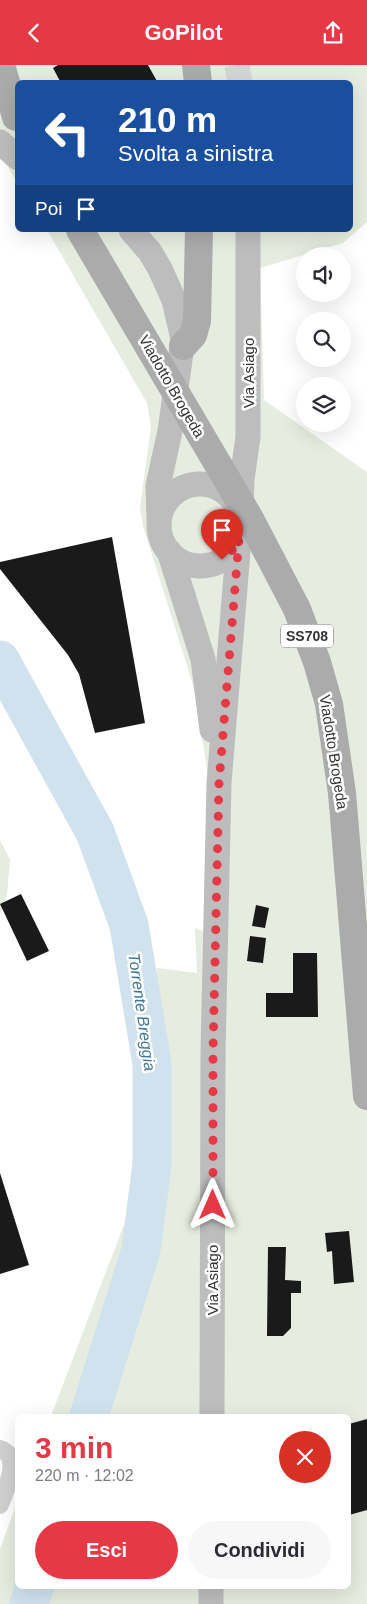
<!DOCTYPE html>
<html lang="it">
<head>
<meta charset="utf-8">
<style>
  :root { --surface:#fff; --page:#f7f7f7; --text:#2b2b33; --muted:#7c7c81; --accent:#e63946 }
  body { margin:0; font-family:Helvetica,sans-serif; background:var(--page); color:var(--text); height:100vh; display:flex; flex-direction:column; font-size:19px; white-space:nowrap }
  * { box-sizing:border-box; margin:0 }
  p { font-size:16px; color:var(--muted) }
  .icon { flex:none; width:28px; height:28px; fill:none; stroke:currentColor; stroke-width:2; stroke-linecap:round; stroke-linejoin:round }
  .map { position:relative; flex:1; overflow:hidden }
  .side { position:absolute; left:15px; top:1349px; width:336px; height:175px; display:flex; flex-direction:column; background:var(--surface); border-radius:8px; box-shadow:0 5px 20px #0002 }
  .side>* { flex:none }
  .hud { position:absolute; left:15px; top:15px; width:338px; height:152px; border-radius:8px; box-shadow:0 5px 20px #0002; background:#1a4fa0; color:#fff; overflow:hidden }
  .fabs { position:absolute; left:296px; top:182px; display:grid; gap:10px }
  .fabs a { display:grid; place-items:center; width:55px; height:55px; border-radius:50%; background:var(--surface); box-shadow:0 5px 20px #0002; font-size:25px }
  .pin { position:absolute; display:grid; place-items:center; width:42px; height:42px; color:#fff; margin:-51px -21px; border-radius:50% 50% 50% 0; rotate:-45deg; box-shadow:0 0 5px #0007 }
  .pin .icon { rotate:45deg }
  .me { position:absolute; width:55px; margin:-28px; rotate:0deg; stroke-linejoin:round; filter:drop-shadow(0 0 4px #0008) }
  .turn { display:flex; align-items:center; gap:18px; height:105px; padding:0 20px; font-size:22px }
  .turn .icon { width:65px; height:65px; stroke-width:2.5 }
  .turn b { display:block; font-size:35px; line-height:42px }
  .then { display:flex; align-items:center; height:48px; padding:0 20px; background:#0003; gap:10px; font-size:19px }
  .round { display:grid; place-items:center; flex:none; width:52px; height:52px; border-radius:26px; background:var(--page) }
  .summary { display:flex; align-items:center; justify-content:space-between; height:85px; padding:0 20px }
  h1 { font-size:30px; font-weight:600; line-height:38px; color:var(--accent) }
  .primary-button { display:flex; gap:10px; margin-top:auto; padding:10px 20px }
  .primary-button a { flex:1; height:58px; border-radius:30px; background:var(--accent); color:#fff; font-size:20px; font-weight:600; line-height:58px; text-align:center }
  .primary-button a+a { background:var(--page); color:var(--text) }
  header { display:flex; justify-content:space-between; align-items:center; height:65px; padding:0 20px; background:var(--accent); color:#fff; font-size:22px; font-weight:600 }
  .map>svg:first-child { display:block }
  .green { fill:#e6ecdf }
  .lines { fill:none; stroke-linecap:round; stroke-linejoin:round }
  .river { stroke:#cfe2ee; stroke-width:39 }
  .building { fill:#1a1a1a }
  .secondary-tunnel { stroke:#d6d6d6; stroke-width:25; stroke-dasharray:25 12; stroke-linecap:butt }
  .street { stroke:#d0d0d0; stroke-width:18 }
  .secondary { stroke:#bdbdbd; stroke-width:25 }
  .primary { stroke:#ababab; stroke-width:28 }
  .route { stroke:#e63946; stroke-width:9; stroke-dasharray:0 16.2 }
  .labels { text-anchor:middle; dominant-baseline:central; stroke-width:5; stroke-linejoin:round; paint-order:stroke }
  .shield { fill:#fff; stroke:#707070; stroke-width:1 }
  .shield-label { font-size:14px; font-weight:bold; fill:#333 }
  .street-label { font-size:15px; fill:#333; stroke:#fff }
  .water-label { font-size:16px; font-style:italic; fill:#3f7597; stroke:#fff }
</style>
</head>
<body>
<header><svg class="icon" aria-label="back" viewBox="0 0 24 24"><path d="M15 5l-7 7 7 7"/></svg>GoPilot<svg class="icon" aria-label="share" viewBox="0 0 24 24"><path d="M12 15V3M7 8l5-5 5 5M5 13v7h14v-7"/></svg></header>
<div class="map">
<svg width="367" height="1539" viewBox="0 0 367 1539">
  <rect width="100%" height="100%" fill="#fff"/>
  <!-- green -->
  <path class="green" d="M0,0H367V157L343,178L260,203L264,335L367,407V1539H0V1484L17,1438L18,1521H349V1351H51L125,1157L157,903L197,908L195,863L206,868L211,729L194,623L143,461L140,443L151,362L147,338L47,165H350V18H18L17,117L0,89Z
    M0,775L10,795L7,830L0,850Z"/>
  <g class="lines">
    <!-- river -->
    <path class="river" d="M0,595L95,767L129,860L152,999V1101L141,1185L89,1351
      M29,1539L35,1521"/>
  </g>
  <!-- building -->
  <path class="building" d="M58,0H148L158,18H61L53,3Z
    M112,472L145,658L95,668L79,609L68,590L0,504V497Z
    M21,829L49,886L27,896L0,839Z
    M256,840L269,843L265,863L252,861Z
    M250,871L266,873L263,898L247,896Z
    M293,888H317L318,952H266V928H293Z
    M0,1108L29,1200L0,1209Z
    M349,1166L354,1217L334,1219L332,1186L327,1187L325,1168Z
    M268,1182H286L285,1215L301,1216V1228H291V1263L283,1271H267Z
    M367,1354V1445L349,1450V1359Z"/>
  <g class="lines">
    <!-- secondary-tunnel -->
    <path class="secondary-tunnel" d="M237,0L240,18"/>
    <!-- street -->
    <path class="street" d="M0,1384C23,1392 5,1425 0,1440"/>
    <!-- secondary -->
    <path class="secondary" d="M0,77L18,93
      M131,165L150,187L160,204L174,235L183,274L170,366L158,421L159,455
      M159 460a41 41 0 1 1 82 0a41 41 0 1 1-82 0Z
      M241,447L242,414L248,372V165
      M169,486L203,594L212,665
      M212,1351L213,987L219,718L239,474
      M211,1539V1521"/>
    <!-- primary -->
    <path class="primary" d="M1,0L16,52
      M196,0L198,18
      M80,165L249,452L297,544L317,597L329,639L342,728L367,1031
      M183,281L193,270L197,256L199,165"/>
  </g>
  <g class="lines">
    <!-- route -->
    <path class="route" d="M213,1140V987L219,718L239,474L235,483L222,495"/>
  </g>
  <g class="labels">
    <!-- shield labels -->
    <rect class="shield" x="281" y="559.5" width="52" height="23" rx="4"/>
    <g class="shield-label">
      <text x="307" y="571">SS708</text>
    </g>
    <!-- street labels -->
    <g class="street-label">
      <text transform="translate(248 308) rotate(-90)">Via Asiago</text>
      <text transform="translate(172 321) rotate(60)">Viadotto Brogeda</text>
      <text transform="translate(334 687) rotate(81)">Viadotto Brogeda</text>
      <text transform="translate(212 1215) rotate(-90)">Via Asiago</text>
    </g>
    <!-- water labels -->
    <g class="water-label">
      <text transform="translate(142 947) rotate(82)">Torrente Breggia</text>
    </g>
  </g>
</svg>
<div class="fabs">
<a><svg class="icon" aria-label="sound" viewBox="0 0 24 24"><path d="M4 9h4l5-4v14l-5-4H4zM17 9q2 3 0 6"/></svg></a>
<a><svg class="icon" aria-label="search" viewBox="0 0 24 24"><circle cx="10" cy="10" r="6"/><path d="M15 15l6 6"/></svg></a>
<a><svg class="icon" aria-label="layers" viewBox="0 0 24 24"><path d="M12 4l9 5-9 5-9-5zM3 14l9 5 9-5"/></svg></a>
</div>
<div class="pin" style="left:222px;top:495px;background:#d93025"><svg class="icon" aria-label="arrive" viewBox="0 0 24 24"><path d="M6 21V4h12l-3 4 3 4H6"/></svg></div>
<svg class="me" style="left:213px;top:1140px" viewBox="-20 -20 40 40"><path d="M0-17L14 15 0 8-14 15z" fill="#e63946" stroke="#fff" stroke-width="4"/></svg>
<div class="hud">
<div class="turn"><svg class="icon" aria-label="left" viewBox="0 0 24 24"><path d="M17 20v-9H6M10 6l-5 5 5 5"/></svg><div><b>210 m</b>Svolta a sinistra</div></div>
<div class="then">Poi<svg class="icon" aria-label="arrive" viewBox="0 0 24 24"><path d="M6 21V4h12l-3 4 3 4H6"/></svg></div>
</div>
<section class="side">
<div class="summary"><div><h1>3 min</h1><p>220 m · 12:02</p></div><a class="round" style="background:#d93025;color:#fff"><svg class="icon" aria-label="close" viewBox="0 0 24 24"><path d="M6 6l12 12M18 6L6 18"/></svg></a></div>
<div class="primary-button"><a>Esci</a><a>Condividi</a></div>
</section>
</div>
</body>
</html>
